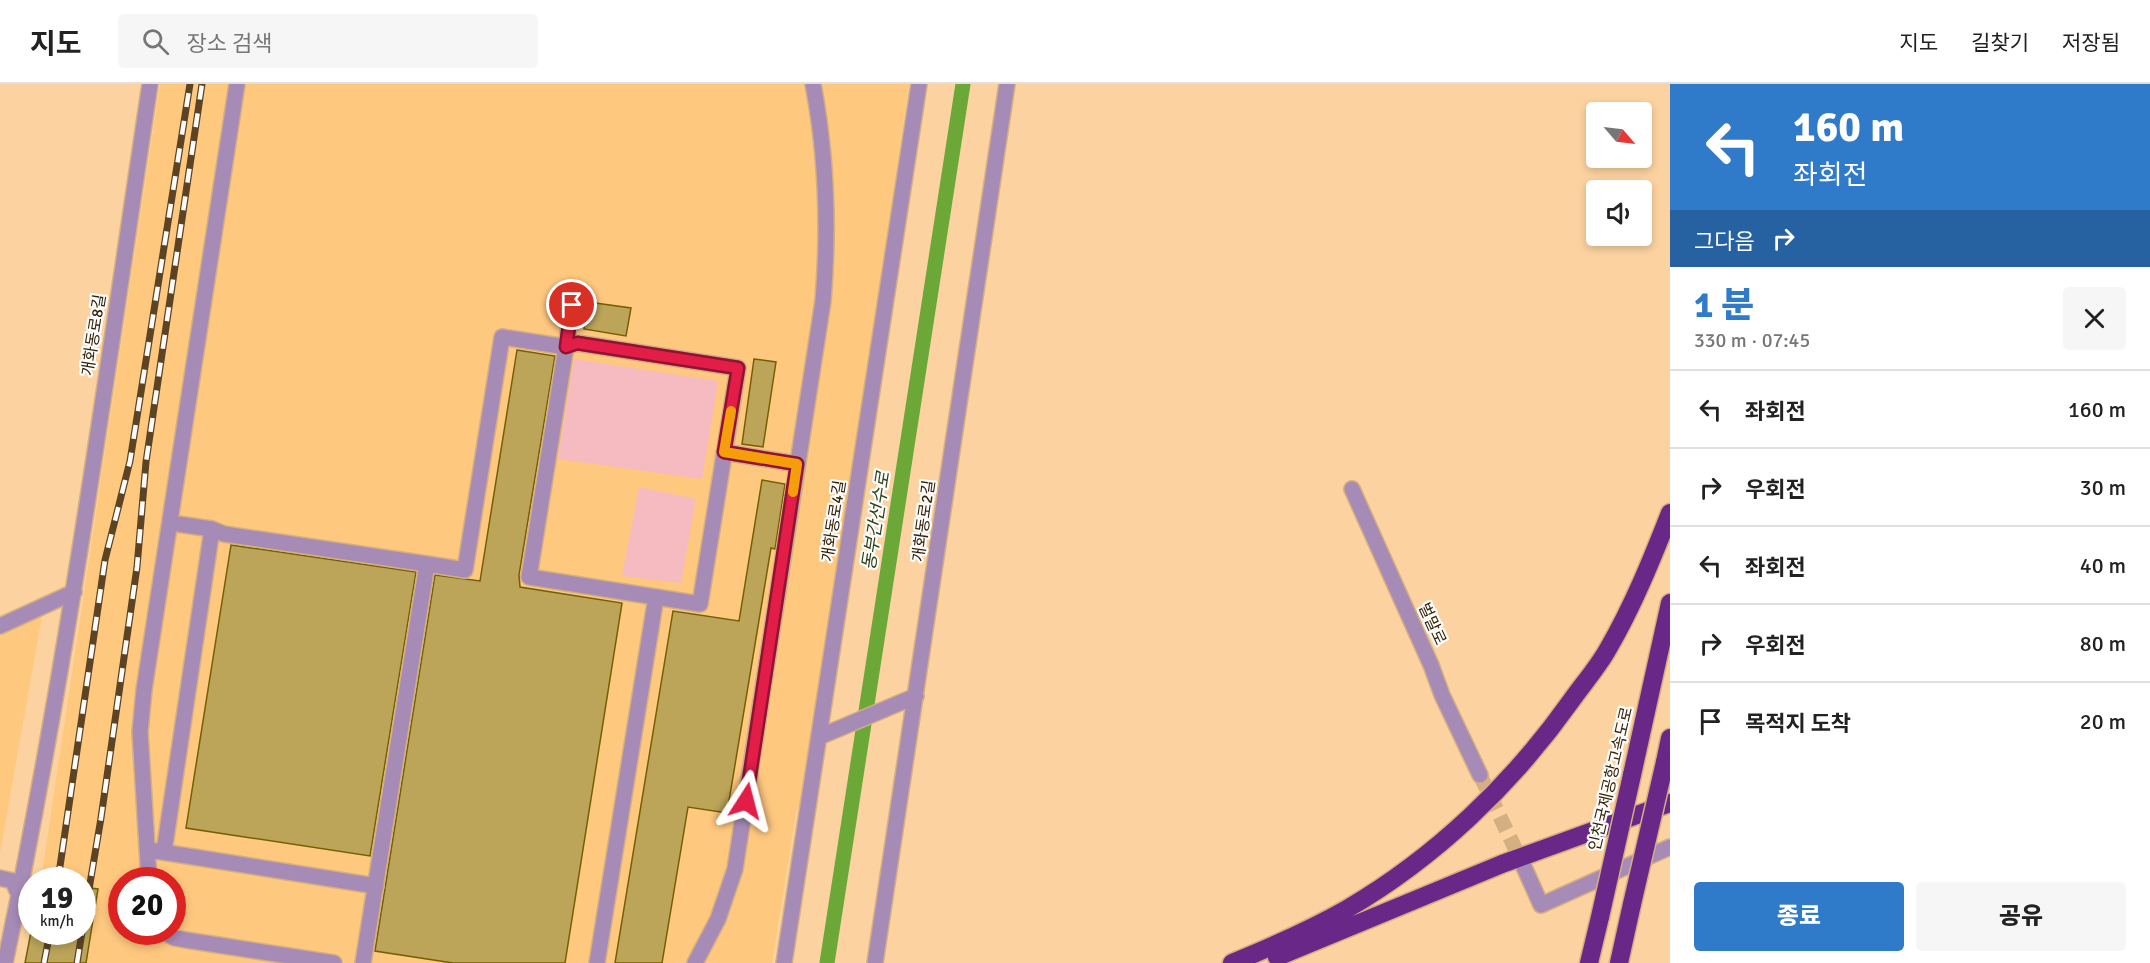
<!DOCTYPE html>
<html lang="ko">
<head>
<meta charset="utf-8">
<style>
  :root { --surface:#fff; --page:#f6f6f6; --text:#222; --muted:#767676; --line:#e0e0e0; --accent:#307aca }
  body { margin:0; font-family:Signika,"Noto Sans KR",sans-serif; background:var(--page); color:var(--text); height:100vh; display:flex; flex-direction:column; font-size:22px; white-space:nowrap }
  * { box-sizing:border-box; margin:0 }
  p { font-size:20px; color:var(--muted) }
  .icon { flex:none; width:33px; height:33px; fill:none; stroke:currentColor; stroke-width:2; stroke-linecap:round; stroke-linejoin:round }
  .map { position:relative; flex:1; overflow:hidden }
  .details { display:flex; flex-direction:column; background:var(--surface); width:480px }
  .details>* { flex:none }
  .top-card { background:#307aca; color:#fff; overflow:hidden }
  .needle { width:39px; rotate:118deg }
  .buttons { position:absolute; left:1586px; top:18px; display:grid; gap:12px }
  .buttons a { display:grid; place-items:center; width:66px; height:66px; border-radius:6px; background:var(--surface); box-shadow:0 3px 9px #0003; font-size:30px }
  .speed { position:absolute; left:18px; top:783px; display:flex; gap:12px; font-size:30px; font-weight:700; text-align:center }
  .speed>* { display:grid; place-content:center; width:78px; height:78px; border-radius:50%; background:var(--surface); box-shadow:0 3px 9px #0003; line-height:1 }
  .speed small { font-size:15px; font-weight:400 }
  .speed .limit { border:9px solid #d22; background:#fff; color:#111 }
  .pin { position:absolute; display:grid; place-items:center; width:51px; height:51px; color:#fff; margin:-26px; border:3px solid #fff; border-radius:50%; box-shadow:0 2px 6px #0007 }
  .me { position:absolute; width:66px; margin:-33px; rotate:9deg; stroke-linejoin:round; filter:drop-shadow(0 0 4px #0008) }
  .turn { display:flex; align-items:center; gap:21px; height:126px; padding:0 24px; font-size:27px }
  .turn .icon { width:78px; height:78px; stroke-width:2.5 }
  .turn b { display:block; font-size:42px; line-height:51px }
  .then { display:flex; align-items:center; height:57px; padding:0 24px; background:#0003; gap:12px; font-size:22px }
  .round { display:grid; place-items:center; flex:none; width:63px; height:63px; border-radius:6px; background:var(--page) }
  .headline { display:flex; align-items:center; justify-content:space-between; height:102px; padding:0 24px }
  h1 { font-size:36px; font-weight:800; line-height:45px; color:var(--accent) }
  .cta { display:flex; gap:12px; margin-top:auto; padding:12px 24px }
  .cta a { flex:1; height:69px; border-radius:6px; background:var(--accent); color:#fff; font-size:24px; font-weight:800; line-height:69px; text-align:center }
  .cta a+a { background:var(--page); color:var(--text) }
  ul { padding:0; list-style:none }
  li { display:flex; align-items:center; gap:18px; height:78px; padding:0 24px; border-top:2px solid var(--line) }
  li div { flex:1 }
  li b { display:block; font-size:22px }
  li em { font-style:normal }
  header { display:flex; align-items:center; gap:36px; box-sizing:border-box; height:84px; padding:0 30px; background:var(--surface); border-bottom:2px solid var(--line) }
  header strong { font-size:28px }
  nav { display:flex; gap:33px; margin-inline-start:auto; font-size:21px }
  .search { width:420px; height:54px; background:var(--page); display:flex; align-items:center; gap:15px; box-sizing:border-box; padding:0 21px; border-radius:6px; color:var(--muted); font-size:22px }
  main { display:flex; flex:1; min-height:0 }
  .map>svg:first-child { display:block }
  .built { fill:#ffc87f; fill-rule:evenodd }
  .green { fill:#f6bbc0 }
  .lines { fill:none; stroke-linecap:round; stroke-linejoin:round }
  .canal { stroke:#6ca838; stroke-width:15 }
  .building { fill:#bca559; stroke:#755f03; stroke-width:1.5 }
  .minor-tunnel { stroke:#d4af81; stroke-width:15; stroke-dasharray:15 8; stroke-linecap:butt }
  .minor-casing { stroke:#d4af81; stroke-width:18 }
  .highway-casing { stroke:#d4af81; stroke-width:21 }
  .minor { stroke:#a78bb7; stroke-width:15 }
  .highway { stroke:#692787; stroke-width:18 }
  .rail-casing { stroke:#5b4323; stroke-width:7 }
  .rail { stroke:#fcfcfc; stroke-width:4.5; stroke-dasharray:14; stroke-linecap:butt }
  .highway-bridge-casing { stroke:#d4af81; stroke-width:21; stroke-linecap:butt }
  .highway-bridge { stroke:#692787; stroke-width:18 }
  .route-casing { stroke:#92132f; stroke-width:15 }
  .route { stroke:#e11d48; stroke-width:10 }
  .slow { stroke:#f59e0b; stroke-width:10 }
  .labels { text-anchor:middle; dominant-baseline:central; stroke-width:4.5; stroke-linejoin:round; paint-order:stroke }
  .street-label { font-size:16px; fill:#342105; stroke:#fcfcfc }
  .water-label { font-size:18px; font-style:italic; fill:#2b4317; stroke:#fcfcfc }
</style>
</head>
<body>
<header>
<strong>지도</strong>
<div class="search"><svg class="icon" aria-label="search" viewBox="0 0 24 24"><circle cx="10" cy="10" r="6"/><path d="M15 15l6 6"/></svg>장소 검색</div>
<nav><a>지도</a><a>길찾기</a><a>저장됨</a></nav>
</header>
<main>
<div class="map">
<svg width="1670" height="879" viewBox="0 0 1670 879">
  <rect width="100%" height="100%" fill="#fcd3a0"/>
  <!-- built -->
  <path class="built" d="M160,0H909L805,712L796,728L772,879H86L98,805L83,803L82,796H41ZM122,796H172V848H122Z
    M42,532L0,769V552Z"/>
  <!-- green -->
  <path class="green" d="M574,275L718,297L702,395L558,375Z
    M639,403L696,415L681,499L622,492Z"/>
  <g class="lines">
    <!-- canal -->
    <path class="canal" d="M827,879L963,0"/>
  </g>
  <!-- building -->
  <path class="building" d="M588,218L631,224L626,252L584,245Z
    M517,266L555,272L519,491L520,503L622,519L565,879H453L375,867L435,491L480,497Z
    M754,275L776,278L763,363L742,360Z
    M762,396L785,400L775,465L771,464L727,729L688,723L662,879H615L673,527L739,537Z
    M231,461L416,488L370,772L186,744Z
    M82,803L98,805L86,879H25L31,848H82Z"/>
  <g class="lines">
    <!-- minor-tunnel -->
    <path class="minor-tunnel" d="M1480,691L1524,783"/>
    <defs>
      <path id="minor" d="M724,368L797,380
        M1352,405L1431,581L1442,611L1480,691
        M171,439L212,445L224,450L427,480
        M0,542L74,508
        M819,653L916,612
        M156,767L376,802
        M164,768L212,445
        M1524,783L1541,821L1670,763
        M0,794L13,797L17,807
        M149,796L140,648L144,606L237,0
        M163,848L175,854L186,856L334,879
        M5,879C66,588 106,294 150,0
        M363,879L427,480L465,486L502,253L566,263L529,493L700,520L738,284L577,259L566,263L572,221
        M597,879L656,513
        M695,879L718,835L735,785L823,217C829,143 827,73 813,0
        M784,879L919,0
        M875,879L1007,0"/>
      <path id="highway" d="M1665,678L1670,654
        M1632,691L1670,519
        M1277,873L1502,780L1670,719
        M1232,879C1271,863 1310,846 1347,825C1436,773 1512,700 1571,617C1583,600 1598,583 1608,565C1633,522 1652,475 1670,429
        M1589,879L1600,833
        M1619,879L1632,820"/>
    </defs>
    <!-- minor casing -->
    <use href="#minor" class="minor-casing"/>
    <!-- highway casing -->
    <use href="#highway" class="highway-casing"/>
    <!-- minor -->
    <use href="#minor" class="minor"/>
    <!-- highway -->
    <use href="#highway" class="highway"/>
    <defs>
      <path id="rail" d="M58,796L105,476L130,377L190,0
        M82,847L101,734L137,483L146,378L202,0
        M44,879L50,848
        M77,879L82,848"/>
    </defs>
    <!-- rail casing -->
    <use href="#rail" class="rail-casing"/>
    <!-- rail -->
    <use href="#rail" class="rail"/>
    <defs>
      <path id="highway-bridge" d="M1632,820L1665,678
        M1600,833L1632,691"/>
    </defs>
    <!-- highway-bridge casing -->
    <use href="#highway-bridge" class="highway-bridge-casing"/>
    <!-- highway-bridge -->
    <use href="#highway-bridge" class="highway-bridge"/>
  </g>
  <g class="lines">
    <defs>
      <path id="route" d="M572,221L566,263L577,259L738,284L724,368L797,380L746,717"/>
    </defs>
    <!-- route casing -->
    <use href="#route" class="route-casing"/>
    <!-- route -->
    <use href="#route" class="route"/>
    <!-- slow -->
    <path class="slow" d="M731,327L724,368L797,380L793,408"/>
  </g>
  <g class="labels">
    <!-- street labels -->
    <g class="street-label">
      <text transform="translate(94 251) rotate(-81)">개화동로8길</text>
      <text transform="translate(834 437) rotate(-81)">개화동로4길</text>
      <text transform="translate(924 437) rotate(-82)">개화동로2길</text>
      <text transform="translate(1432 540) rotate(65)">벌말로</text>
      <text transform="translate(1611 695) rotate(-77)">인천국제공항고속도로</text>
    </g>
    <!-- water labels -->
    <g class="water-label">
      <text transform="translate(876 437) rotate(-81)">동부간선수로</text>
    </g>
  </g>
</svg>
<div class="buttons">
<a><svg class="needle" viewBox="-14 -14 28 28"><path d="M0-13l5 13h-10z" fill="#e53935"/><path d="M0 13l5-13h-10z" fill="#767676"/></svg></a>
<a><svg class="icon" aria-label="sound" viewBox="0 0 24 24"><path d="M4 9h4l5-4v14l-5-4H4zM17 9q2 3 0 6"/></svg></a>
</div>
<div class="speed"><div>19<small>km/h</small></div><div class="limit">20</div></div>
<div class="pin" style="left:572px;top:221px;background:#d93025"><svg class="icon" aria-label="arrive" viewBox="0 0 24 24"><path d="M6 21V4h12l-3 4 3 4H6"/></svg></div>
<svg class="me" style="left:746px;top:717px" viewBox="-20 -20 40 40"><path d="M0-17L14 15 0 8-14 15z" fill="#e11d48" stroke="#fff" stroke-width="4"/></svg>
</div>
<section class="details">
<div class="top-card">
<div class="turn"><svg class="icon" aria-label="left" viewBox="0 0 24 24"><path d="M17 20v-9H6M10 6l-5 5 5 5"/></svg><div><b>160 m</b>좌회전</div></div>
<div class="then">그다음<svg class="icon" aria-label="right" viewBox="0 0 24 24"><path d="M7 20v-9h11M14 6l5 5-5 5"/></svg></div>
</div>
<div class="headline"><div><h1>1 분</h1><p>330 m · 07:45</p></div><a class="round"><svg class="icon" aria-label="close" viewBox="0 0 24 24"><path d="M6 6l12 12M18 6L6 18"/></svg></a></div>
<ul>
<li><svg class="icon" aria-label="left" viewBox="0 0 24 24"><path d="M17 20v-9H6M10 6l-5 5 5 5"/></svg><div><b>좌회전</b></div><em>160 m</em></li>
<li><svg class="icon" aria-label="right" viewBox="0 0 24 24"><path d="M7 20v-9h11M14 6l5 5-5 5"/></svg><div><b>우회전</b></div><em>30 m</em></li>
<li><svg class="icon" aria-label="left" viewBox="0 0 24 24"><path d="M17 20v-9H6M10 6l-5 5 5 5"/></svg><div><b>좌회전</b></div><em>40 m</em></li>
<li><svg class="icon" aria-label="right" viewBox="0 0 24 24"><path d="M7 20v-9h11M14 6l5 5-5 5"/></svg><div><b>우회전</b></div><em>80 m</em></li>
<li><svg class="icon" aria-label="arrive" viewBox="0 0 24 24"><path d="M6 21V4h12l-3 4 3 4H6"/></svg><div><b>목적지 도착</b></div><em>20 m</em></li>
</ul>
<div class="cta"><a>종료</a><a>공유</a></div>
</section>
</main>
</body>
</html>
